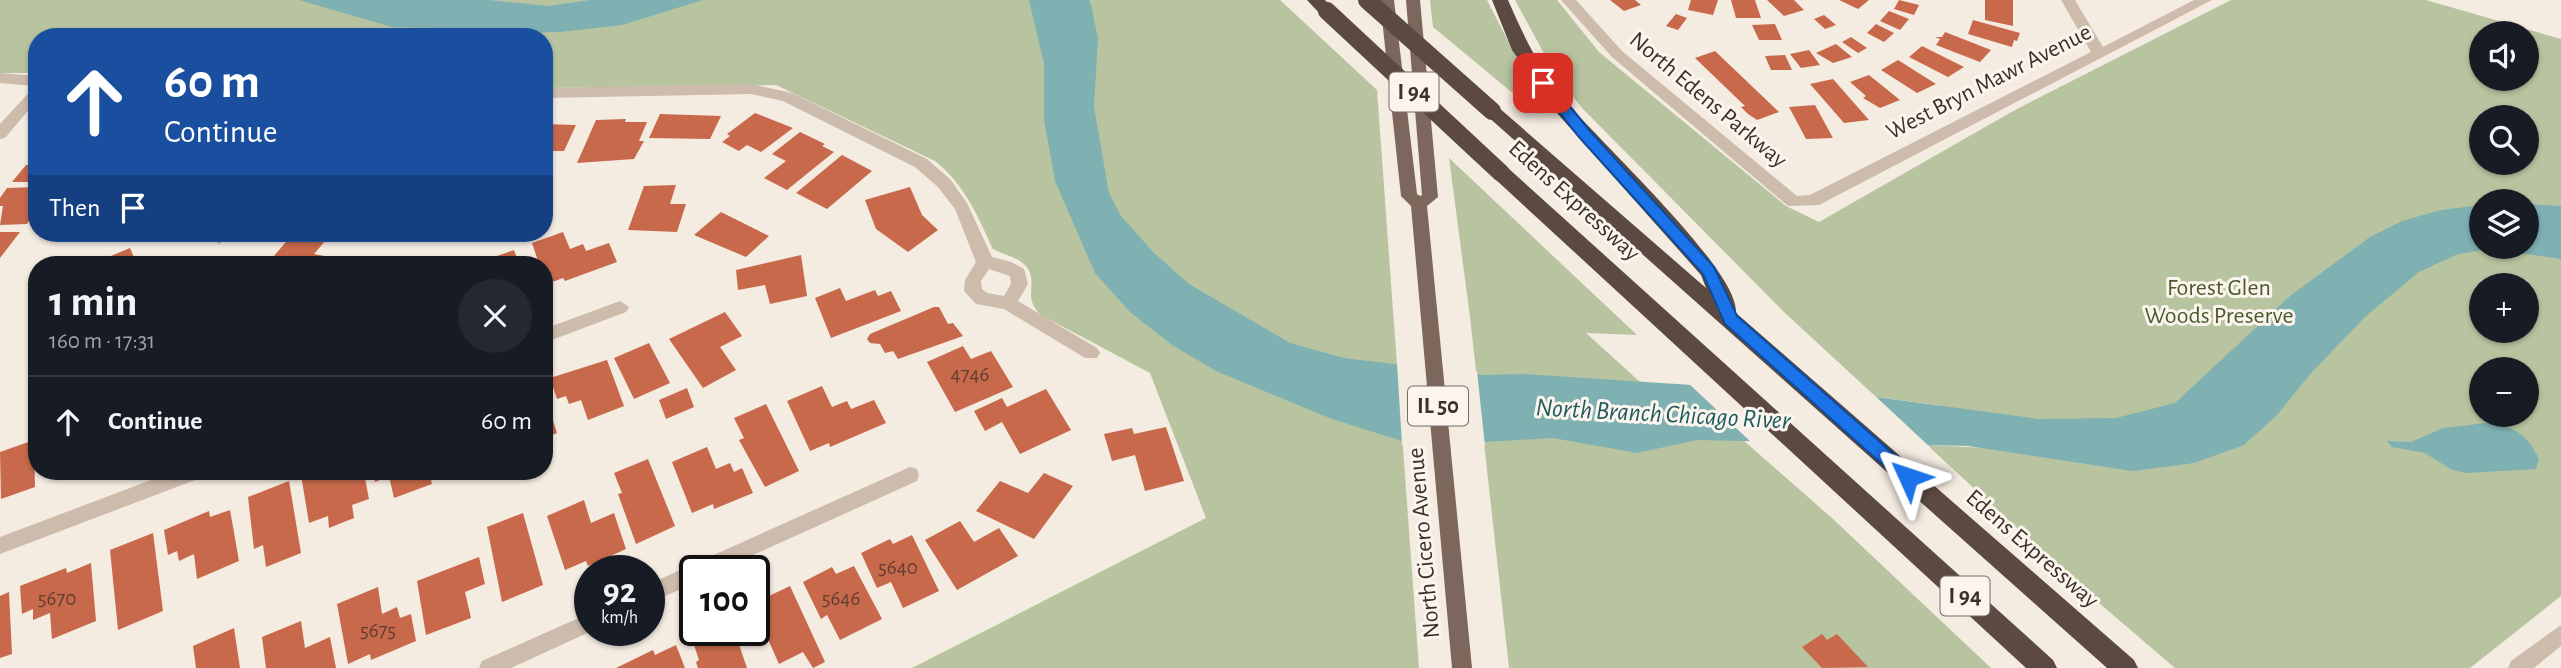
<!DOCTYPE html>
<html lang="en">
<head>
<meta charset="utf-8">
<style>
  :root { --surface:#171b24; --page:#242831; --text:#f1f3f6; --muted:#9ea1a6; --line:#363941 }
  body { margin:0; font-family:"Alegreya Sans",sans-serif; background:var(--page); color:var(--text); height:100vh; display:flex; flex-direction:column; font-size:26px; white-space:nowrap }
  * { box-sizing:border-box; margin:0 }
  p { font-size:23px; color:var(--muted) }
  .icon { flex:none; width:38px; height:38px; fill:none; stroke:currentColor; stroke-width:2; stroke-linecap:round; stroke-linejoin:round }
  .map { position:relative; flex:1; overflow:hidden }
  .sheet { position:absolute; left:28px; top:256px; width:525px; height:224px; display:flex; flex-direction:column; background:var(--surface); border-radius:28px; box-shadow:0 2px 5px #0004 }
  .sheet>* { flex:none }
  .top-card { position:absolute; left:28px; top:28px; width:525px; height:214px; border-radius:28px; box-shadow:0 2px 5px #0004; background:#1a4fa0; color:#fff; overflow:hidden }
  .tools { position:absolute; left:2469px; top:21px; display:grid; gap:14px }
  .tools a { display:grid; place-items:center; width:70px; height:70px; border-radius:50%; background:var(--surface); box-shadow:0 2px 5px #0004; font-size:35px }
  .speed { position:absolute; left:574px; top:555px; display:flex; gap:14px; font-size:35px; font-weight:700; text-align:center }
  .speed>* { display:grid; place-content:center; width:91px; height:91px; border-radius:50%; background:var(--surface); box-shadow:0 2px 5px #0004; line-height:1 }
  .speed small { font-size:18px; font-weight:400 }
  .speed .limit { border:4px solid #111; border-radius:10px; background:#fff; color:#111 }
  .pin { position:absolute; display:grid; place-items:center; width:60px; height:60px; color:#fff; margin:-30px; border-radius:14px; box-shadow:0 4px 10px #0006 }
  .me { position:absolute; width:77px; margin:-38px; rotate:312deg; stroke-linejoin:round; filter:drop-shadow(0 0 5px #0008) }
  .turn { display:flex; align-items:center; gap:24px; height:147px; padding:0 21px; font-size:32px }
  .turn .icon { width:91px; height:91px; stroke-width:2.5 }
  .turn b { display:block; font-size:49px; line-height:60px }
  .then { display:flex; align-items:center; height:66px; padding:0 21px; background:#0003; gap:14px; font-size:26px }
  .round { display:grid; place-items:center; flex:none; width:74px; height:74px; border-radius:37px; background:var(--page) }
  .head { display:flex; align-items:center; justify-content:space-between; height:119px; padding:0 21px }
  h1 { font-size:42px; font-weight:700; line-height:52px }
  ul { padding:0; list-style:none }
  li { display:flex; align-items:center; gap:21px; height:91px; padding:0 21px; border-top:2px solid var(--line) }
  li div { flex:1 }
  li b { display:block; font-size:26px }
  li em { font-style:normal }
  .map>svg:first-child { display:block }
  .green { fill:#b8c4a0; fill-rule:evenodd }
  .water { fill:#7fb0b2 }
  .pier { fill:#f4ebe1 }
  .building { fill:#c8694b }
  .lines { fill:none; stroke-linecap:round; stroke-linejoin:round }
  .minor { fill:#cdbbac; fill-rule:evenodd }
  .tertiary { fill:#cdbbac; fill-rule:evenodd }
  .primary { fill:#7d675c; fill-rule:evenodd }
  .motorway { fill:#5c4a42; fill-rule:evenodd }
  .motorway-bridge { stroke:#5c4a42; stroke-width:18 }
  .route { fill:#1a73e8; stroke:#114b97; stroke-width:2 }
  .labels { text-anchor:middle; dominant-baseline:central; stroke-width:6; stroke-linejoin:round; paint-order:stroke }
  .number-label { font-size:21px; fill:#5e3e33 }
  .shield { fill:#fbf5ee; stroke:#756b66; stroke-width:2 }
  .shield-label { font-size:23px; font-weight:bold; fill:#3b302b }
  .street-label { font-size:24px; fill:#3b302b; stroke:#fbf5ee }
  .park-label { font-size:24px; fill:#4a5a2e; stroke:#fbf5ee }
  .water-label { font-size:26px; font-style:italic; fill:#1f5a5e; stroke:#fbf5ee }
</style>
</head>
<body>
<div class="map">
<svg width="2561" height="668" viewBox="0 0 2561 668">
  <rect width="100%" height="100%" fill="#f4ebe1"/>
  <!-- green -->
  <path class="green" d="M0,0H1280L1377,90L1419,668H912L1206,518L1150,373L1041,315C1019,296 1044,277 1020,261C1012,256 1002,254 993,249C977,215 965,185 935,161L776,85L544,88V37H37V73H0Z
    M1430,0H1487L1529,82L1548,108L1538,114L1433,27Z
    M1515,0H1557L1599,52L1786,206L1819,222L2015,110L2231,0H2426L2561,39V596L2470,668H2175L2092,597L1927,445L1986,448L1938,405L1876,397L1784,312L1582,108L1554,72ZM2482,33H2527V79H2482ZM2482,117H2527V163H2482ZM2482,201H2527V247H2482ZM2482,285H2527V331H2482ZM2482,369H2527V415H2482Z
    M1449,158L1637,335L1586,333L1703,439L1743,440L1833,519L1991,668H1509L1470,317Z"/>
  <!-- water -->
  <path class="water" d="M299,0H488L548,6L590,0H703L622,25L560,32L480,34L438,28L392,27Z
    M1029,0H1089L1091,4L1098,39L1094,107L1109,193L1121,216L1154,253L1189,284L1290,343L1344,358L1484,375L1523,374L1876,397L2039,419L2116,418L2175,403L2290,296L2370,237L2402,221L2441,210L2481,205L2482,247H2527V204L2561,206V259L2489,249L2458,254L2419,272L2365,317L2313,371L2276,416L2244,445L2194,463L2133,471L1968,446L1697,440L1637,453L1553,438L1485,442L1402,441L1332,419L1218,372L1172,345L1130,312L1095,273L1055,181L1044,120V64Z
    M2486,423C2513,425 2527,434 2539,459L2536,469L2466,473L2452,470L2425,453L2392,447L2387,441L2411,442L2443,428Z"/>
  <!-- pier -->
  <path class="pier" d="M1397,363L1477,371L1485,446L1402,445Z
    M1686,381L1872,393L1931,448L1753,444Z"/>
  <!-- building -->
  <path class="building" d="M1610,0H1635L1641,5L1624,11Z
    M1691,0H1718L1713,15L1688,10Z
    M1731,0H1755L1761,18H1736Z
    M1767,0H1794L1804,10L1784,16Z
    M1839,0H1869L1858,9Z
    M1899,0L1919,5L1914,15L1894,9Z
    M1985,0H2013V26L1985,20Z
    M1889,11L1909,19L1900,30L1880,21Z
    M1676,14L1687,18L1678,30L1666,26Z
    M1824,15L1836,25L1825,29L1814,19Z
    M1973,20L2020,33L2017,41L2014,40L2012,47L1968,34Z
    M1775,24L1782,40H1759L1752,25Z
    M1876,24L1894,33L1884,42L1867,33Z
    M1945,32L1991,50L1980,62L1936,45L1940,39L1935,37H1942Z
    M1851,37L1867,48L1858,53L1842,42Z
    M1836,44L1852,57L1833,63L1816,53Z
    M1922,46L1964,67L1948,77L1909,57Z
    M1809,50L1820,65L1801,68L1790,54Z
    M1715,51L1779,112L1757,120L1748,114L1741,107L1745,106L1695,58Z
    M1785,55L1792,70H1771L1765,56Z
    M1898,60L1936,84L1917,93L1881,70Z
    M1869,75L1900,100L1880,108L1863,98L1866,96L1850,82Z
    M1833,79L1869,120L1844,123L1810,84Z
    M1815,105L1833,138L1806,139L1789,107Z
    M755,113L793,128L761,152L747,145L739,151L722,142L730,136L727,134Z
    M660,114L721,116L710,139L649,138Z
    M626,119L625,122H647L639,141H644L634,159L577,163L596,120Z
    M544,124L576,125L564,151H544Z
    M800,132L825,144L822,146L834,152L787,190L764,178L786,161L772,154Z
    M842,155L872,171L827,209L796,193Z
    M26,165H37V182H12Z
    M676,185L670,204H686L677,232L628,230L644,186Z
    M37,187V210L27,224L0,225L3,206H0V198L7,188Z
    M910,187L922,215L938,230L908,252L876,229L865,200Z
    M721,212L769,236L746,257L694,235Z
    M0,232H20L0,258Z
    M563,232L570,249L583,244L586,251L609,243L617,262L565,281L563,278L547,284L544,264H539L532,243Z
    M292,235L326,240L314,254L335,258L330,264H267Z
    M130,248L135,260L141,258L143,264H92Z
    M514,250L519,264H481L480,262Z
    M801,255L807,296L770,304L765,285L738,290L736,270Z
    M840,288L846,301L875,290L878,296L891,291L901,311L831,338L815,298Z
    M934,307H939L948,324L953,323L963,336L898,359L893,351L885,353L880,344L870,343L867,339L870,334Z
    M725,312L742,336L720,347L736,370L703,388L669,339Z
    M649,343L670,383L634,399L614,358Z
    M963,346L971,359L991,351L1013,387L955,412L927,362Z
    M607,360L624,406L588,420L581,400L569,404L566,396L557,399L550,378Z
    M822,386L832,407L847,401L851,409L874,400L886,423L830,447L829,443L810,451L787,401Z
    M687,388L694,407L666,419L659,400Z
    M1046,389L1071,430L1020,454L1002,422L985,431L974,411L1002,398L1007,407Z
    M544,393L557,433L544,438Z
    M766,404L799,471L765,487L739,440L744,438L734,418Z
    M1166,427L1184,481L1145,491L1135,455L1112,461L1104,434L1132,428L1134,434Z
    M34,440L35,487L1,499L0,452Z
    M707,447L716,469L730,463L734,472L742,468L753,493L714,509L713,504L692,513L672,462Z
    M648,459L675,526L636,544L618,494L622,493L614,473Z
    M312,471H345L347,480L364,473L369,499L352,505L354,518L329,528L328,516L309,523L301,475Z
    M372,471H429L432,484L394,498L389,476L375,482Z
    M1044,473L1073,486L1034,539L976,511L1000,481L1028,493Z
    M289,481L301,553L266,567L263,545L254,549L248,497Z
    M584,500L591,523L614,513L626,549L588,566L586,561L565,570L547,516Z
    M230,510L239,561L197,579L194,554L179,561L177,551L168,555L164,530L209,511L210,517Z
    M523,513L543,585L502,602L487,527Z
    M960,521L974,542L999,528L1018,556L957,590L925,540Z
    M153,533L163,611L118,630L110,550Z
    M912,535L939,591L903,608L891,582L877,588L861,553L890,539L893,544Z
    M479,557L485,584L465,592L471,618L426,635L417,581Z
    M91,563L96,621L52,639L50,613L33,620V609L22,614L20,586L66,568L67,573Z
    M854,566L882,619L840,640L827,615L821,619L803,582L832,567L836,574Z
    M790,586L825,662L813,668L803,652L779,664L754,608V603Z
    M378,587L382,614L397,607L400,618L411,614L416,641L371,660L370,654L348,664L337,604Z
    M9,592L12,654L0,658V596Z
    M301,621L305,648L330,637L336,668H266L262,637Z
    M234,628L240,668H196L193,646Z
    M697,630H734L747,668H698L696,662L699,660L690,633Z
    M1822,634L1827,640L1837,634L1868,667L1822,668L1802,647Z
    M676,645L685,668H616L653,650L655,655Z"/>
  <g class="lines">
    <!-- minor -->
    <path class="minor" d="M1561,0H1576L1622,51L1797,196L1810,195L2091,52L2061,0H2075L2103,47L2194,0H2212L1819,205L1788,206L1612,57Z
      M0,73L37,76V100L5,138L0,139V124L35,86L0,83Z
      M751,84L792,93L927,159L950,179L967,203L992,257L1011,262L1024,269L1028,284L1018,301L1097,348L1100,353L1097,358H1085L1004,309L976,304L964,291L965,280L976,262L955,209L938,187L915,167L783,101L751,94L544,98V88ZM989,269L1010,276L1011,284L1004,296L987,293L982,289L981,281Z
      M235,233L219,244L211,238L215,233Z
      M620,301L629,307L626,312L544,343V329Z
      M910,467L917,469L919,475L917,481L720,570H695V583L649,603V584Z
      M175,471H205L203,477L0,554V537Z
      M590,613V630H594L511,668H479L482,661Z"/>
    <!-- tertiary -->
    <path class="tertiary" d="M2561,625V646L2534,668H2508L2511,661Z"/>
    <!-- primary -->
    <path class="primary" d="M1380,0H1394L1417,194L1420,196L1422,195L1406,0H1420L1438,197L1427,206L1472,668H1452L1411,206L1401,196Z"/>
    <!-- motorway -->
    <path class="motorway" d="M1307,0H1325L1335,11L1327,16L1321,15Z
      M1492,0H1508C1523,34 1537,65 1560,94C1593,137 1739,268 1736,313L2134,660L2138,668H2107L1486,115L1483,111L1486,107H1498L1706,288L1701,275L1548,103L1512,50Z
      M1501,166L1508,168L2053,660L2057,668H2026L1494,178L1492,173Z"/>
    <!-- motorway-bridge -->
    <path class="motorway-bridge" d="M1367,0L1492,111
      M1327,11L1501,173"/>
  </g>
  <!-- route -->
  <path class="route" d="M1543,78L1548,79L1589,130L1714,267L1737,316L1914,472L1917,477L1914,482H1902L1725,324L1703,274L1579,137L1536,83Z"/>
  <g class="labels">
    <!-- number labels -->
    <g class="number-label">
      <text x="970" y="374">4746</text>
      <text x="898" y="567">5640</text>
      <text x="57" y="598">5670</text>
      <text x="841" y="598">5646</text>
      <text x="378" y="630">5675</text>
    </g>
    <!-- shield labels -->
    <g class="shield">
      <rect x="1389.5" y="72.5" width="49" height="39" rx="5"/>
      <rect x="1408" y="386.5" width="60" height="39" rx="5"/>
      <rect x="1940.5" y="576.5" width="49" height="39" rx="5"/>
    </g>
    <g class="shield-label">
      <text x="1414" y="92">I 94</text>
      <text x="1438" y="406">IL 50</text>
      <text x="1965" y="596">I 94</text>
    </g>
    <!-- street labels -->
    <g class="street-label">
      <text transform="translate(1989 82) rotate(-27)">West Bryn Mawr Avenue</text>
      <text transform="translate(1708 100) rotate(40)">North Edens Parkway</text>
      <text transform="translate(1574 201) rotate(42)">Edens Expressway</text>
      <text transform="translate(1424 543) rotate(-95)">North Cicero Avenue</text>
      <text transform="translate(2032 549) rotate(41)">Edens Expressway</text>
    </g>
    <!-- park labels -->
    <g class="park-label">
      <text x="2219" y="288">Forest Glen<tspan x="2219" dy="28">Woods Preserve</tspan></text>
    </g>
    <!-- water labels -->
    <g class="water-label">
      <text transform="translate(1663 414) rotate(3)">North Branch Chicago River</text>
    </g>
  </g>
</svg>
<div class="tools">
<a><svg class="icon" aria-label="sound" viewBox="0 0 24 24"><path d="M4 9h4l5-4v14l-5-4H4zM17 9q2 3 0 6"/></svg></a>
<a><svg class="icon" aria-label="search" viewBox="0 0 24 24"><circle cx="10" cy="10" r="6"/><path d="M15 15l6 6"/></svg></a>
<a><svg class="icon" aria-label="layers" viewBox="0 0 24 24"><path d="M12 4l9 5-9 5-9-5zM3 14l9 5 9-5"/></svg></a>
<a>+</a>
<a>−</a>
</div>
<div class="speed"><div>92<small>km/h</small></div><div class="limit">100</div></div>
<div class="pin" style="left:1543px;top:83px;background:#d93025"><svg class="icon" aria-label="arrive" viewBox="0 0 24 24"><path d="M6 21V4h12l-3 4 3 4H6"/></svg></div>
<svg class="me" style="left:1908px;top:477px" viewBox="-20 -20 40 40"><path d="M0-17L14 15 0 8-14 15z" fill="#1a73e8" stroke="#fff" stroke-width="4"/></svg>
<div class="top-card">
<div class="turn"><svg class="icon" aria-label="ahead" viewBox="0 0 24 24"><path d="M12 20V5M6 11l6-6 6 6"/></svg><div><b>60 m</b>Continue</div></div>
<div class="then">Then<svg class="icon" aria-label="arrive" viewBox="0 0 24 24"><path d="M6 21V4h12l-3 4 3 4H6"/></svg></div>
</div>
<section class="sheet">
<div class="head"><div><h1>1 min</h1><p>160 m · 17:31</p></div><a class="round"><svg class="icon" aria-label="close" viewBox="0 0 24 24"><path d="M6 6l12 12M18 6L6 18"/></svg></a></div>
<ul>
<li><svg class="icon" aria-label="ahead" viewBox="0 0 24 24"><path d="M12 20V5M6 11l6-6 6 6"/></svg><div><b>Continue</b></div><em>60 m</em></li>
</ul>
</section>
</div>
</body>
</html>
